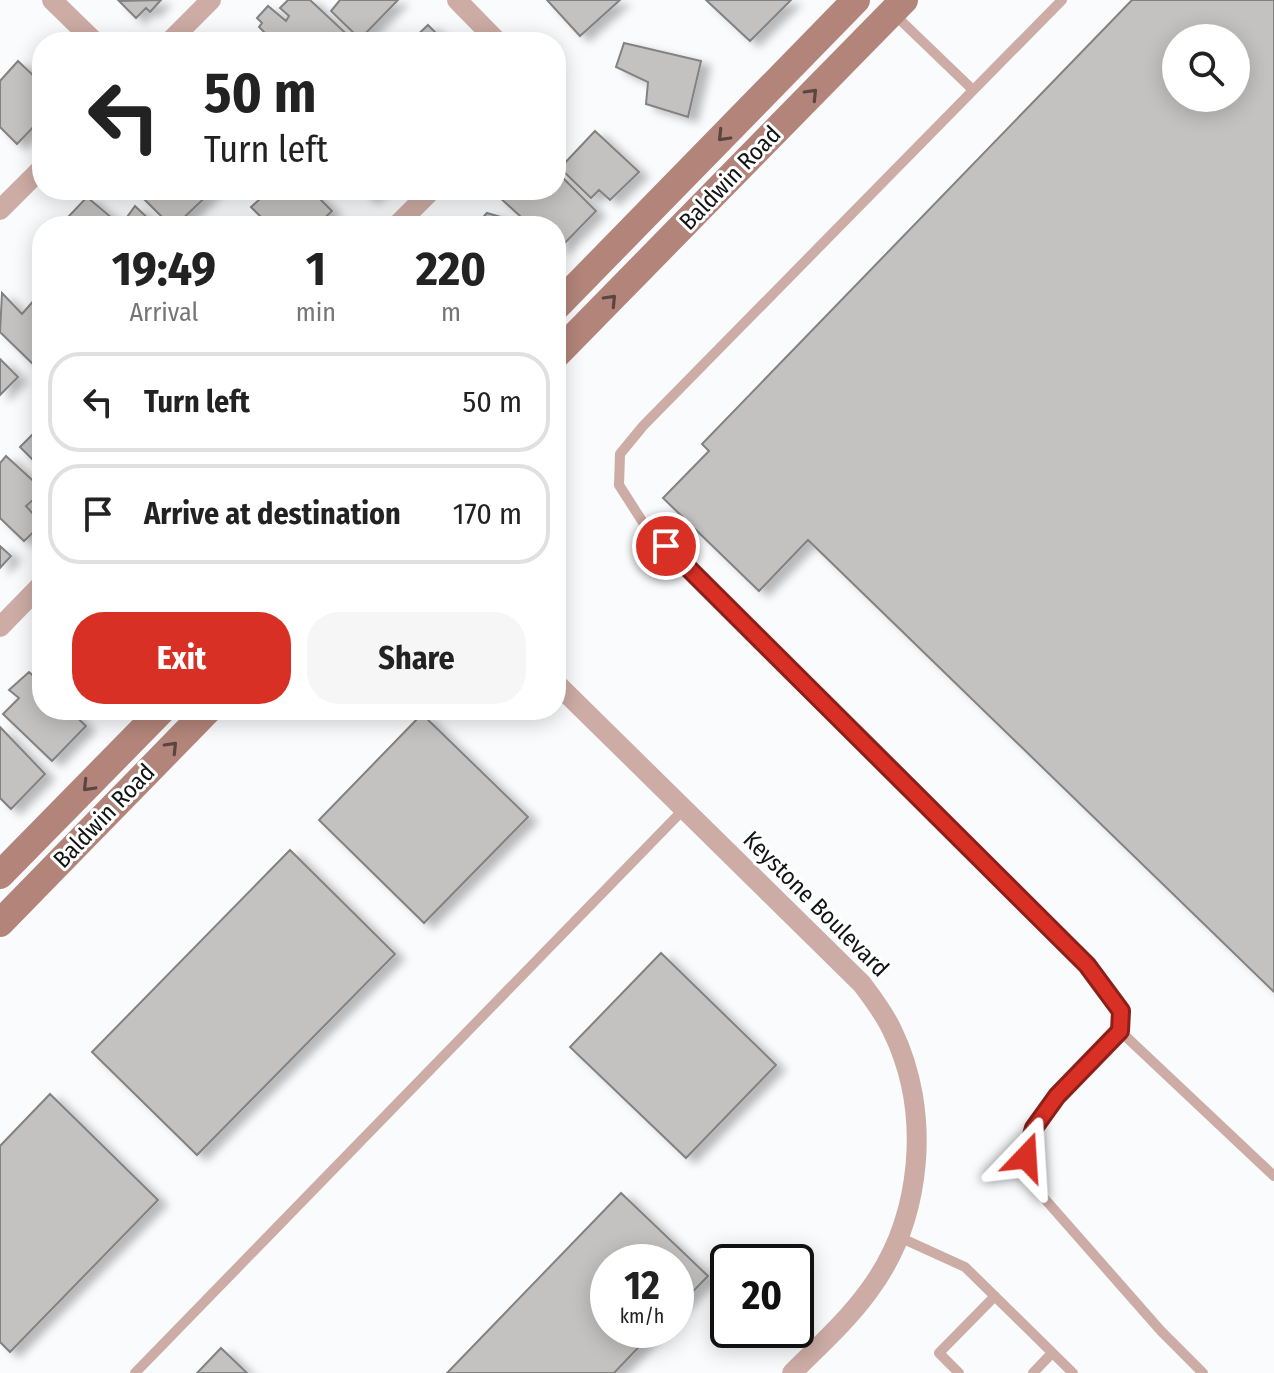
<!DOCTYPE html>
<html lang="en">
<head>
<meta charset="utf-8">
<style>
  :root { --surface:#fff; --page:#f6f6f6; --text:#222; --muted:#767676; --line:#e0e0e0; --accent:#d93025 }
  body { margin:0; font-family:"Fira Sans Condensed",sans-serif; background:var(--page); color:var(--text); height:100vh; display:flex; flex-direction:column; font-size:30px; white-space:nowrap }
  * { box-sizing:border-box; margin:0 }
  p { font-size:26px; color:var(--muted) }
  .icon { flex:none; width:44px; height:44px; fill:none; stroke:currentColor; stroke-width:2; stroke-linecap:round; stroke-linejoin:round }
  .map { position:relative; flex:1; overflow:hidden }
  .side { position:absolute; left:32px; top:216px; width:534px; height:504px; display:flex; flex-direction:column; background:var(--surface); border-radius:32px; box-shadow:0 4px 20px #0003 }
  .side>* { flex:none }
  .top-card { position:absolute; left:32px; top:32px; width:534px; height:168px; border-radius:32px; box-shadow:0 4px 20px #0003; background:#fff; color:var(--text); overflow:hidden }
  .tools { position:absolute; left:1162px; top:24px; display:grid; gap:16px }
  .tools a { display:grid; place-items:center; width:88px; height:88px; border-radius:50%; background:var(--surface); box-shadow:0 4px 20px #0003; font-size:40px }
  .speed { position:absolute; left:590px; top:1244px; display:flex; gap:16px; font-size:40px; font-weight:700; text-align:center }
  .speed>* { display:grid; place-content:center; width:104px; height:104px; border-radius:50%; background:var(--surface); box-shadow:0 4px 20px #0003; line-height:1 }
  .speed small { font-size:20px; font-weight:400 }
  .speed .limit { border:4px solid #111; border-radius:12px; background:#fff; color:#111 }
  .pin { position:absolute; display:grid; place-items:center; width:68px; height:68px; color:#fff; margin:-34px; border:4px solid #fff; border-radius:50%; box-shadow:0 2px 8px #0007 }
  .me { position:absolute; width:88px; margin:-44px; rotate:20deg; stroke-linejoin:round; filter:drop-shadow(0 0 6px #0008) }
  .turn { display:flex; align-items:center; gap:28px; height:168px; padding:0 40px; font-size:36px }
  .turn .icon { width:104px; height:104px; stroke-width:2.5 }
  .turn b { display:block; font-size:56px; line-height:68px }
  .eta { display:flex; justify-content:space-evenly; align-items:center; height:136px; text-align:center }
  .eta b { font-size:48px; font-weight:700; line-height:56px }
  .cta { display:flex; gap:16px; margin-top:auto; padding:16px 40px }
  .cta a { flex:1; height:92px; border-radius:32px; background:var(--accent); color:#fff; font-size:32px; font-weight:700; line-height:92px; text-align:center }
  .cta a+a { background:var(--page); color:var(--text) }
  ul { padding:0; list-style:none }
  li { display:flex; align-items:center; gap:24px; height:100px; margin:0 16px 12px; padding:0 24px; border:4px solid var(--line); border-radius:32px }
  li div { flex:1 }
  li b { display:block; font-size:30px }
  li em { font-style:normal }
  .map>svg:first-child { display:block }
  .building { fill:#c4c2c0; stroke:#848280; stroke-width:2; fill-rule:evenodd; filter:url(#shadow) }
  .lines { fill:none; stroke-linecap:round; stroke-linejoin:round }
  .lane { stroke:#ccaca4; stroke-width:10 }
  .street { stroke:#ccaca4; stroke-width:20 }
  .secondary { stroke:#b3857a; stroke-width:28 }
  .oneway { stroke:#5a4641 }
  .route-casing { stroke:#8d1f18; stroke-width:20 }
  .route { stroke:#d93025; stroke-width:14 }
  .labels { text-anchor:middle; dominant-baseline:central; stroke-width:6; stroke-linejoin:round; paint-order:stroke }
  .street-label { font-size:24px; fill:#121313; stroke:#fff }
</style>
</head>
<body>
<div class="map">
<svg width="1274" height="1373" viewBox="0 0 1274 1373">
  <defs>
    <filter id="shadow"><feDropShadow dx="9" dy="5" stdDeviation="4" flood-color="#0004"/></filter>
  </defs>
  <rect width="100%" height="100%" fill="#f9fbfd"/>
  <!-- building -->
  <path class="building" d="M161,0L150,12L146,8L136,18L119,1Z
    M288,0H310L353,40L274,42L259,27L262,23L257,18L268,6L286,21L289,16L280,8Z
    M340,0H398L360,39L331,11Z
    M547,0H620L580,36Z
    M706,0H791L750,41Z
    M1132,0H1274V992L808,540L759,591L663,498L709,451L702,444ZM1176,38H1236V98H1176Z
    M428,25L445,42H410Z
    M624,43L701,61L688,117L646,104L648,82L616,67Z
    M18,61L38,80L42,77V118L17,144L0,127V81Z
    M595,131L639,172L610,200L599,190L591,198L560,168Z
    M556,171L596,211L558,250L556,226H531L498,196L503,190H556Z
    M135,190H213L175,226H171Z
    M270,190H311L332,211L316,226H270L251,207Z
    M361,190H378L369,198Z
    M87,197L113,219L127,217L135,206L156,226H78L69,216Z
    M487,213L504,218L512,226H475Z
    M238,218L247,226H230Z
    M2,293L22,314L36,298L42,303V361L36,367L0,332Z
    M0,359L18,377L0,395Z
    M42,425V469L20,447Z
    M6,456L42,489V492L26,506L42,524L24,541L0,518V463Z
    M0,546L11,556L0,568Z
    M29,672L42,684V710H69L86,726L52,761L3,714L19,698L9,690Z
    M422,714L528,817L424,923L319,820Z
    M0,727L45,774L11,809L0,798Z
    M290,850L395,954L197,1155L92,1052Z
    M661,953L776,1065L686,1158L570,1047Z
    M50,1094L158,1200L10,1352L0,1342V1146Z
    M621,1193L708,1276L676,1309V1262H608V1330H655L614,1373H447Z
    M221,1348L247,1373H197Z"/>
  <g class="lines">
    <!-- lane -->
    <path class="lane" d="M1062,0L643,426L620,454L619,485L644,524L1087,965L1121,1011L1120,1031L1057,1096L1034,1128L1026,1157L1029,1181L1161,1331L1203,1373
      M894,14L973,90
      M1120,1031L1274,1176
      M899,1237L965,1267L1073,1373
      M135,1373L684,809
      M959,1373L939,1353L995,1296
      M1033,1373L1052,1353"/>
    <!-- street -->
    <path class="street" d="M52,0L95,42
      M457,0L498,42
      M169,42L211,0
      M0,210L42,168
      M396,226L432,190
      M0,627L42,584
      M556,683L862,984C873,999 884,1013 892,1030C932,1112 923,1219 868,1292C846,1322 818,1347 792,1373"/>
    <!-- secondary -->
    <path class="secondary" d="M556,307L856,0
      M556,355L904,0
      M0,875L162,710
      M0,923L208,710"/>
  </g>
  <!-- one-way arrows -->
  <defs><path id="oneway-chevron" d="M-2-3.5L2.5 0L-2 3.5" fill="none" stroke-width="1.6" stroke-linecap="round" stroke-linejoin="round" transform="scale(2)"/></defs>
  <g class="oneway">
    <use href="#oneway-chevron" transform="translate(812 94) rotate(-46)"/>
    <use href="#oneway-chevron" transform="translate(723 136) rotate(134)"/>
    <use href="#oneway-chevron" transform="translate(611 300) rotate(-46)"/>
    <use href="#oneway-chevron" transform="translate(172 747) rotate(-46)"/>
    <use href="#oneway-chevron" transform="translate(88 786) rotate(134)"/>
  </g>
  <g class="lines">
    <defs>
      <path id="route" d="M666,546L1087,965L1121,1011L1120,1031L1057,1096L1034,1128L1026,1157"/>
    </defs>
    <!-- route casing -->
    <use href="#route" class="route-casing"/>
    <!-- route -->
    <use href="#route" class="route"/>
  </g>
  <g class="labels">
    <!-- street labels -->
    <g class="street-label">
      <text transform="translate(730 178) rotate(-46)">Baldwin Road</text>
      <text transform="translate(104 816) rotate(-46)">Baldwin Road</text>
      <text transform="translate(816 904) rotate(45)">Keystone Boulevard</text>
    </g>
  </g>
</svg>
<div class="tools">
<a><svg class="icon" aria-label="search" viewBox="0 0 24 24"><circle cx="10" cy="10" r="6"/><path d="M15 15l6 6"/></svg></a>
</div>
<div class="speed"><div>12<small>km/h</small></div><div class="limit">20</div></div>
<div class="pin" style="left:666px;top:546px;background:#d93025"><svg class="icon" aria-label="arrive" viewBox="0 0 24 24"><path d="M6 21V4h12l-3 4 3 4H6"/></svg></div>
<svg class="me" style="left:1026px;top:1157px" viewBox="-20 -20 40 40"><path d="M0-17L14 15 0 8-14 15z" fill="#d93025" stroke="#fff" stroke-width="4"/></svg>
<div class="top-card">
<div class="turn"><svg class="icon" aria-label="left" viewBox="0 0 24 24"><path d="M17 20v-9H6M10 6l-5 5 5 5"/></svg><div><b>50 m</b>Turn left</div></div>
</div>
<section class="side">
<div class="eta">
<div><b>19:49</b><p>Arrival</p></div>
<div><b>1</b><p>min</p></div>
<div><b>220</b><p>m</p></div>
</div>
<ul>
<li><svg class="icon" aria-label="left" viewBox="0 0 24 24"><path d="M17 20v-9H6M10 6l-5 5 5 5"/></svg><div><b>Turn left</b></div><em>50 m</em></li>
<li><svg class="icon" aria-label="arrive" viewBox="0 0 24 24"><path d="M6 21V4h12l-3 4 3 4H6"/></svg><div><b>Arrive at destination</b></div><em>170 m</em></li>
</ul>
<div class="cta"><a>Exit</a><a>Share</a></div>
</section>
</div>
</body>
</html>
